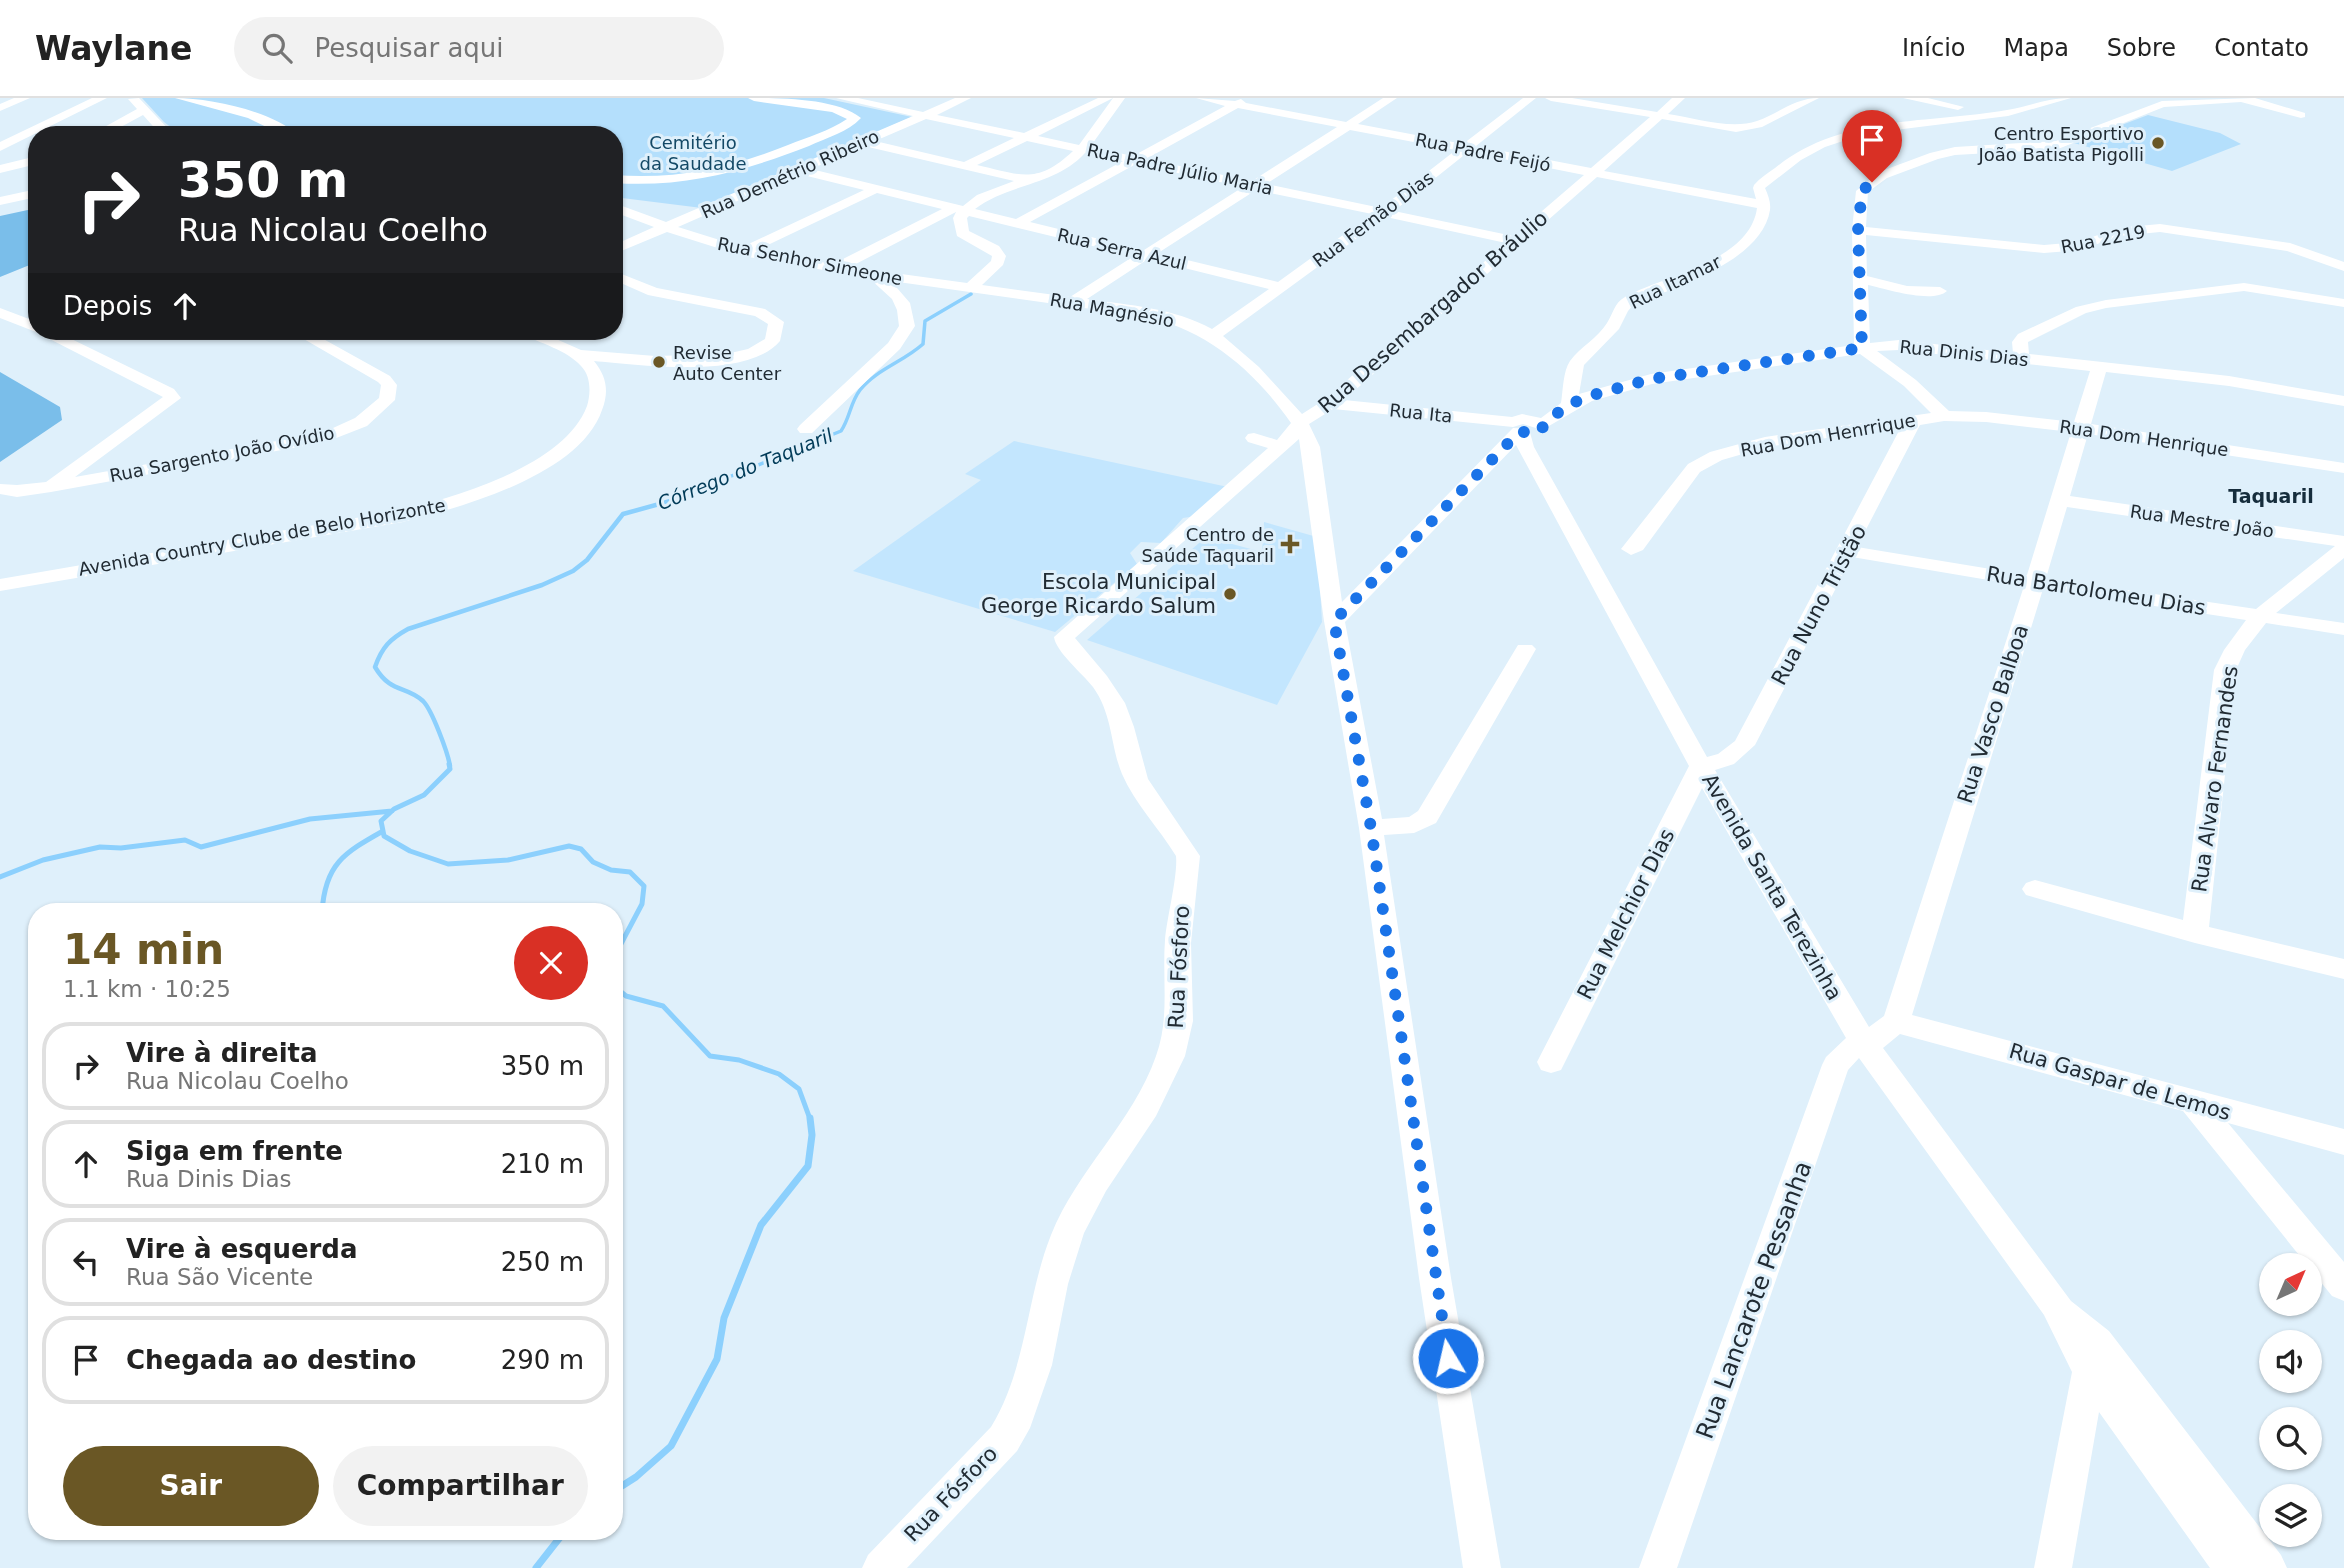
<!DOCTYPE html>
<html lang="pt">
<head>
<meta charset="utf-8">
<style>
  :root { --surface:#fff; --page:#f2f2f2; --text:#222; --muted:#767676; --line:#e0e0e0; --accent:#6a5725 }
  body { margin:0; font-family:"DejaVu Sans",sans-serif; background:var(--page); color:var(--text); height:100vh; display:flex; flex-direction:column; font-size:26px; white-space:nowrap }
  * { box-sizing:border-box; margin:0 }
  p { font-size:23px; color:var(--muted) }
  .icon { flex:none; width:38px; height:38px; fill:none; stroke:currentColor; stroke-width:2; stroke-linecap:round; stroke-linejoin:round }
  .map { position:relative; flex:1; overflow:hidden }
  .panel { position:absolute; left:28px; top:805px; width:595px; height:637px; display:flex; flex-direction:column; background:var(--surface); border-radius:28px; box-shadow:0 2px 5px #0004 }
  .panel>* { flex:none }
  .guide { position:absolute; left:28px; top:28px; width:595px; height:214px; border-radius:28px; box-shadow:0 2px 5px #0004; background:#202124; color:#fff; overflow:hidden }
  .needle { width:46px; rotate:44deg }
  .buttons { position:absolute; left:2259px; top:1155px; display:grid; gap:14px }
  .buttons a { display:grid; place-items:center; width:63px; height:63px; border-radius:50%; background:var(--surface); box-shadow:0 2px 5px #0004; font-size:35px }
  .pin { position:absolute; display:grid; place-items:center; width:60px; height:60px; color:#fff; margin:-72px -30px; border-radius:50% 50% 50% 0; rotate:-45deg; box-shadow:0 0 7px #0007 }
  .pin .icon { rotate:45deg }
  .me { position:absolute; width:77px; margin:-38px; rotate:351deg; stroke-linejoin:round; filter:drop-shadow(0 0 5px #0008) }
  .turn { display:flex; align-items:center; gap:24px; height:147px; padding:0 35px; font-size:32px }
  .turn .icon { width:91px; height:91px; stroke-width:2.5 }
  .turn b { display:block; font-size:49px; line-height:60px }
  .then { display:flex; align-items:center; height:66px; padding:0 35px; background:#0003; gap:14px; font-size:26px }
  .round { display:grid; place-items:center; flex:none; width:74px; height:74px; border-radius:37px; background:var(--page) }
  .overview { display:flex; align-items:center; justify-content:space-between; height:119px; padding:0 35px }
  h1 { font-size:42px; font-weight:700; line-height:52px; color:var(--accent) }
  .cta { display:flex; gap:14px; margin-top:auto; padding:14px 35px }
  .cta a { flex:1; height:80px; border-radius:42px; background:var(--accent); color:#fff; font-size:28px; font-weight:700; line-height:80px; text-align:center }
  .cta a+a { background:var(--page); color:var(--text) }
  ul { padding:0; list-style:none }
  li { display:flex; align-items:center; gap:21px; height:88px; margin:0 14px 10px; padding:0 21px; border:4px solid var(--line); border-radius:28px }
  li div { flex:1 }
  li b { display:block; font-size:26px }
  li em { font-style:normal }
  header { display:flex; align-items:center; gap:42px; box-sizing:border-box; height:98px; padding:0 35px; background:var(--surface); border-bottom:2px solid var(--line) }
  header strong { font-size:33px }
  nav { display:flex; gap:38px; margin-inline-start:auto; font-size:24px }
  .search { width:490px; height:63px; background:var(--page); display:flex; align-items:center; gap:18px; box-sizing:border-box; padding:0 24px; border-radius:38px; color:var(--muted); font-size:26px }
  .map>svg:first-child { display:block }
  .built { fill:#c3e6fe }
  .green { fill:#b4dffc }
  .forest { fill:#7abeea }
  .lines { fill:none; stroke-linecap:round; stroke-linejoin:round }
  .stream-far3 { stroke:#8cd0fd; stroke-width:3.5 }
  .stream-far2 { stroke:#8cd0fd; stroke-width:4.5 }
  .stream-far1 { stroke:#8cd0fd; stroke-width:5 }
  .stream { stroke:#8cd0fd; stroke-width:7 }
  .minor { fill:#fff; fill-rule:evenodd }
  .route { stroke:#1a73e8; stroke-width:12; stroke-dasharray:0 21.6 }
  .poi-dot { fill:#6a5725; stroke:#dff0fb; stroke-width:2.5 }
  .labels { text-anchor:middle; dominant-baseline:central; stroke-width:6; stroke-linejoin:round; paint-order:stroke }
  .far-poi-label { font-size:18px; fill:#212b33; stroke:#dff0fb; text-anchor:end }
  .far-park-label { font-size:18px; fill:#144966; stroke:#dff0fb }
  .far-street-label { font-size:18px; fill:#212b33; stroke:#dff0fb }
  .far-water-label { font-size:19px; font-style:italic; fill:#013b58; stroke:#dff0fb }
  .far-neighbourhood-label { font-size:19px; font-weight:bold; fill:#162d3c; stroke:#dff0fb }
  .street-label { font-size:21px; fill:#212b33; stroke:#dff0fb }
  .poi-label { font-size:21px; fill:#212b33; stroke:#dff0fb; text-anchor:end }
  .near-street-label { font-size:24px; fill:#212b33; stroke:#dff0fb }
</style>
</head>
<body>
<header>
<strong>Waylane</strong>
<div class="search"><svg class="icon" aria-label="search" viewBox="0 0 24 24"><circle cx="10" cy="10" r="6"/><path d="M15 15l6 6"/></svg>Pesquisar aqui</div>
<nav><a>Início</a><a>Mapa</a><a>Sobre</a><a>Contato</a></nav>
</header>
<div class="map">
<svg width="2344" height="1470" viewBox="0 0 2344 1470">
  <rect width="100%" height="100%" fill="#dff0fb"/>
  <!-- built -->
  <path class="built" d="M1014,343L1228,389L1196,418L1183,420L1161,445L1141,444L1130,455L1137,466L1055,534L853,473L981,382L965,376Z
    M1264,424L1317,439L1322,524L1277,607L1087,542L1206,439L1262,454Z"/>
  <!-- green -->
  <path class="green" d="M142,0H824L912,19L702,110L614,99V37H181L164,24Z
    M2148,17L2220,35L2241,46L2172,73L2074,45Z"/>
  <!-- forest -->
  <path class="forest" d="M37,110V164L0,179V118Z
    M0,274L60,309L62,322L0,364Z"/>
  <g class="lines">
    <!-- stream-far3 -->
    <path class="stream-far3" d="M702,390L841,333C850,320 850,305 860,292C877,271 903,264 923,246L925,223L971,196"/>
    <!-- stream-far2 -->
    <path class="stream-far2" d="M450,668C448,655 432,612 423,603C406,587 391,596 375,569C382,549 390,541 408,531L542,487L573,473L587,462L623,416L674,402L706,389"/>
    <!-- stream-far1 -->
    <path class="stream-far1" d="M449,666L450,671L424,697L394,711L381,723L384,738L410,753L448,766L508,762L569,748L581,751L593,764L611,772L630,774L644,788L642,806L614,859
      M0,779L43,762L100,749L121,750L185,742L201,749L310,721L392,713
      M322,814C325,766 344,755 383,733
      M614,888L626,898L663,908L710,958L739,962L779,976L799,991L810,1021"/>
    <!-- stream -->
    <path class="stream" d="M614,1393L636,1379L671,1348L717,1261L724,1220L761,1127L808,1068L812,1037L810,1020
      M536,1470L565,1433"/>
    <!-- minor -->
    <path class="minor" d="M14,0H30L0,13V6Z
      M92,0H107L0,53V44Z
      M139,0L174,37H161L143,17L106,37H90L137,11L128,1Z
      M175,0C210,0 272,13 298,37H283L248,20Z
      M748,0C779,0 837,0 861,20C848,34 826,40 809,48C745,73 684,90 614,85V77C676,82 730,70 788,47C808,39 829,33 847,21L832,14L754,3Z
      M836,0H858L923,14L955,0H971L937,17L1024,35L1098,0H1113L1038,38L1079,47L1113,0H1125L1090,49L1133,58L1225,8L1196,0L1235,3L1241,1L1246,5L1346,24L1383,0H1397L1358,26L1463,46L1523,0H1536L1476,48L1591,70L1650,19L1551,3L1545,0H1572L1657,14L1672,0H1685L1668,16C1695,20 1731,32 1757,23C1779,15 1795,0 1819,0L1762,29L1736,34L1662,21L1604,73L1756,101L1753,90L1754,87C1760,80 1768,75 1775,70C1842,16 1928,26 2007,12C2029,8 2048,0 2071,0L2008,18L1895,32V37L1891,38L1861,37L1825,49L1801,62L1765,90C1768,97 1771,104 1770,112C1762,163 1675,190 1634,206L1628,213L1619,231L1584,267L1579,296L1651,276L1854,247L1852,132L1856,93L1879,74L1930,55L1955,49L2056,43L2162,3L2255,0L2305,15V19L2301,20L2241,4L2164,9L2058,51L1955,57L1938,61L1887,80L1868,94L1866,129L2044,147L2079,144L2117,130L2160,126L2290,145L2344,164V173L2287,153L2160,134L2119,138L2081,152L2044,155L1866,137L1867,178L1907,188L1940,189L1947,193C1933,206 1886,191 1868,187L1870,245L1899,242L2013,255L2012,244L2018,236L2076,209L2106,202L2244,185L2344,201V209L2244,193L2106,210L2086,215L2028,244L2029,256L2229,278L2344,298V308L2229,288L2106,274L2091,326L2344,365V375L2088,336L2070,398L2344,438V460L2276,515L2344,525V537L2266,525L2245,552L2236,572L2209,829L2344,861V881L2195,845L2026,797L2022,791L2026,785L2035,782L2183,822L2214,572L2224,552L2246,522L2043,491L1912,917L2344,1031V1057L2228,1025L2344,1164V1203L2332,1198L2183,1013L1900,936L1883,950L2071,1203L2109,1233L2281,1457L2287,1470H2210L2099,1314L2072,1470H2034L2072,1274L2044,1217L1859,960L1848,972L1677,1470H1639L1822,967L1826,959L1846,940L1702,690L1561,972L1551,975L1541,972L1537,964L1689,668L1516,347L1345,524L1382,721L1409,719L1418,713L1518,547H1532L1536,551L1436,725L1414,735L1384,737L1451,1180L1501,1470H1463L1419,1180L1359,730L1324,523L1299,341L1075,540L1107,578L1125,605L1134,629L1148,681L1200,758L1191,845L1193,923L1185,958L1156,1018L1106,1093L1084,1135L1068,1186L1052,1267L1030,1330L1017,1353L907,1470H862L868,1457L991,1329C1027,1270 1026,1200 1051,1137C1077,1072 1133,1024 1156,958C1170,920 1162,881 1165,842C1167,819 1178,778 1176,758C1159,730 1135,706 1122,676C1110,647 1113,617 1093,589C1083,576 1056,554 1054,539L1268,350L1248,344L1245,340L1248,336L1254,335L1277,342L1291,325C1255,273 1204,229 1141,218L891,183L910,205L915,228L900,251L812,335H800L797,331L800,327L888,245L899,228L897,212L892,201L869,180L743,158L667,134L614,156V147L654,129L614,114V105L666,124L913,18ZM1238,10L1337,29L1252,83L1146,61ZM926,21L1014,40L964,64L875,43ZM1350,32L1456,52L1381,110L1266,86ZM1027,43L1073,53C1037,87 1021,77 977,67ZM864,48L1014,83L977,97L963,108L811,71ZM1468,54L1584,77L1513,138L1394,113ZM1085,55L1123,63L1016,121L975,111C1009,85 1055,88 1085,55ZM1136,66L1243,89L1144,152L1030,124ZM799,76L864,92L742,149L678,129ZM1597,79L1757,110C1750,164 1662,178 1625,199C1614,205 1613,216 1607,225C1598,240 1580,249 1570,263C1563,273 1563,293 1561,305L1541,320L1522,316L1512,319L1344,302ZM1256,92L1372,116L1278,184L1158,155ZM877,95L942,111L833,166L757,152ZM956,114L953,120L957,138L992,158L991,163L967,185L850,169ZM969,118L1134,158L1070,199L982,187L1003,167L1006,158L999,148L969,133L967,120ZM1386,119L1506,145L1324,302L1302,316L1259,269L1223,238ZM1148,161L1269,191L1212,231C1174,210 1129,207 1087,201ZM1899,252L2090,273L2074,324L1986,314L1949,313L1916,282L1877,253ZM1860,256L1904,288L1931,315L1765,339L1710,354L1688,366L1621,451L1631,457L1643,452L1700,374L1722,362L1767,349L1901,329L1735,643L1718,656L1707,659L1534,349L1529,331L1513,330L1342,504L1320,349L1309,326L1333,311L1513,329L1523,326L1542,332L1592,303L1652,286ZM1944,323L1986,324L2071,334L2027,477L1857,449L1920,327ZM2067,409L2335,448L2256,511L2046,480ZM1852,459L2024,488L1884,918L1869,929L1715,672L1734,666L1755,647Z
      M1903,0H1928L1964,9L1958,12Z
      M37,58V66L0,75V67Z
      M37,91V99L0,107V99Z
      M614,173L657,190L765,211L784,224L780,243C747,282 641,267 594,263C607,279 609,294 602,312C580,377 462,409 403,424L0,493V481L402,412C459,398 565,367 587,308C591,295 591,278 581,268C567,252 540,245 521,236L518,233H538L581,252L655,258L726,256L748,251L765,241L768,226L755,218L648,197L614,182Z
      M0,210L37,224V233H55L174,291L181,300L75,379L322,335L355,320L379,300L381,287L378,284L290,233H309L390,278L397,287L395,302L367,328L326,344L51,394L17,399L0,396V386L17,387L46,384L163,299L36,234L0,220Z"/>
  </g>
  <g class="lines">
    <!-- route -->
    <path class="route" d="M1448,1260L1371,730L1334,523L1519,334H1540L1546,323L1569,307L1586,299L1651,281L1862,250L1858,132L1862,93L1872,84"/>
  </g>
  <!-- markers -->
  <g class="poi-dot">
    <circle cx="2158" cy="45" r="7"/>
    <circle cx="659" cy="264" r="7"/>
    <path d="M1286.5 435.5h7v7h7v7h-7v7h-7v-7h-7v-7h7z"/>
    <circle cx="1230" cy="496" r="7"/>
  </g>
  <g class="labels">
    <!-- far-poi labels -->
    <g class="far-poi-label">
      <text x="2144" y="35">Centro Esportivo<tspan x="2144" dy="21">João Batista Pigolli</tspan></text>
      <text x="673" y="254" text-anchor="start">Revise<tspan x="673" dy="21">Auto Center</tspan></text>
      <text x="1274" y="436">Centro de<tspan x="1274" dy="21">Saúde Taquaril</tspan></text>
    </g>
    <!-- far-park labels -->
    <g class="far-park-label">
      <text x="693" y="44">Cemitério<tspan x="693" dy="21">da Saudade</tspan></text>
    </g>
    <!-- far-street labels -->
    <g class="far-street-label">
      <text transform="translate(1483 54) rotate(11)">Rua Padre Feijó</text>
      <text transform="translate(1180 71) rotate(12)">Rua Padre Júlio Maria</text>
      <text transform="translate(790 76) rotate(-24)">Rua Demétrio Ribeiro</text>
      <text transform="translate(1373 121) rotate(-37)">Rua Fernão Dias</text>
      <text transform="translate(2103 141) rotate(-11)">Rua 2219</text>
      <text transform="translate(1122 151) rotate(13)">Rua Serra Azul</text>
      <text transform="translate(810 163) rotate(11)">Rua Senhor Simeone</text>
      <text transform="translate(1675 184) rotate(-26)">Rua Itamar</text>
      <text transform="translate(1112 212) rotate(10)">Rua Magnésio</text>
      <text transform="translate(1964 255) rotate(6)">Rua Dinis Dias</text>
      <text transform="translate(1421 315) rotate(6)">Rua Ita</text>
      <text transform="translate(1828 337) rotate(-10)">Rua Dom Henrrique</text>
      <text transform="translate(2144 340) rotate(8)">Rua Dom Henrique</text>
      <text transform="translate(222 356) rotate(-11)">Rua Sargento João Ovídio</text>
      <text transform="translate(2202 423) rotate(8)">Rua Mestre João</text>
      <text transform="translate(262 439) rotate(-10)">Avenida Country Clube de Belo Horizonte</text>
    </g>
    <!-- far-water labels -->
    <g class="far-water-label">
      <text transform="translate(745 371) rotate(-22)">Córrego do Taquaril</text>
    </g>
    <!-- far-neighbourhood labels -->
    <g class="far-neighbourhood-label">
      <text x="2271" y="398">Taquaril</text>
    </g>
    <!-- street labels -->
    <g class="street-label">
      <text transform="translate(1433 214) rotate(-41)">Rua Desembargador Bráulio</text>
      <text transform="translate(2096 493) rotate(9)">Rua Bartolomeu Dias</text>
      <text transform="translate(1819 507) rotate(-62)">Rua Nuno Tristão</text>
      <text transform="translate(1993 616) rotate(-72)">Rua Vasco Balboa</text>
      <text transform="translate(2215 681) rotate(-82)">Rua Alvaro Fernandes</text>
      <text transform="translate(1772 789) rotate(60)">Avenida Santa Terezinha</text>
      <text transform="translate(1626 816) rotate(-63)">Rua Melchior Dias</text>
      <text transform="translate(1179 869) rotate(-87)">Rua Fósforo</text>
      <text transform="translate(2120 984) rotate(16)">Rua Gaspar de Lemos</text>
      <text transform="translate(951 1396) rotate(-46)">Rua Fósforo</text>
    </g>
    <!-- poi labels -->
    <g class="poi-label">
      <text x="1216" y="484">Escola Municipal<tspan x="1216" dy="24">George Ricardo Salum</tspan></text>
    </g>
    <!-- near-street labels -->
    <g class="near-street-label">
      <text transform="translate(1754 1202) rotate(-70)">Rua Lancarote Pessanha</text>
    </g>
  </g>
</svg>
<div class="buttons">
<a><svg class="needle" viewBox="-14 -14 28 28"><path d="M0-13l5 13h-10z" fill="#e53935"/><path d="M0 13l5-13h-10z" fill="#767676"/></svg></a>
<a><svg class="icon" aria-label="sound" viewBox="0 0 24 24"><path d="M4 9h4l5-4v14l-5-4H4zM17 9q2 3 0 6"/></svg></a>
<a><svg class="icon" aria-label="search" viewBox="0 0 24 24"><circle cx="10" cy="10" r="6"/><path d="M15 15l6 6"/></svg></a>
<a><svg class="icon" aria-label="layers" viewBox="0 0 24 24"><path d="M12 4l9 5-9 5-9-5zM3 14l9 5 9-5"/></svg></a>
</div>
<div class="pin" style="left:1872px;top:84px;background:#d93025"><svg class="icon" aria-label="arrive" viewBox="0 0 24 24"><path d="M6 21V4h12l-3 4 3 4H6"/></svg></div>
<svg class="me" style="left:1448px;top:1260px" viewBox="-20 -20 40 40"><circle r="17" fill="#1a73e8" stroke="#fff" stroke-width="3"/><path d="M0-11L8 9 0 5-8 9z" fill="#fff"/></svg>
<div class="guide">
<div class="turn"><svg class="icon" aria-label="right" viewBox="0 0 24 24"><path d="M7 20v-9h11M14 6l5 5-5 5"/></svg><div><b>350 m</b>Rua Nicolau Coelho</div></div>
<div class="then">Depois<svg class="icon" aria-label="ahead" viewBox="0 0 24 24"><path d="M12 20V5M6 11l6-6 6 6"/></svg></div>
</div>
<section class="panel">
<div class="overview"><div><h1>14 min</h1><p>1.1 km · 10:25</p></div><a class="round" style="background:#d93025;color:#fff"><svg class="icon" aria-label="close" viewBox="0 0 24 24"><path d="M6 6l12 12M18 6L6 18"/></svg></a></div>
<ul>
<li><svg class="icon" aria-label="right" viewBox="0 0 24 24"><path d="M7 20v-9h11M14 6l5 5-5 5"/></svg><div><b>Vire à direita</b><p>Rua Nicolau Coelho</p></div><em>350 m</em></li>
<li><svg class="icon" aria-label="ahead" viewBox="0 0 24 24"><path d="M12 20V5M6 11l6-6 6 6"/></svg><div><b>Siga em frente</b><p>Rua Dinis Dias</p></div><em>210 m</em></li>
<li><svg class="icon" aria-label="left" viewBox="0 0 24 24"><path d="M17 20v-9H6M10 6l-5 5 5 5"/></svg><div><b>Vire à esquerda</b><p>Rua São Vicente</p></div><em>250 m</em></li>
<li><svg class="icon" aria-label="arrive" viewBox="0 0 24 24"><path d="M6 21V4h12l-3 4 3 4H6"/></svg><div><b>Chegada ao destino</b></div><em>290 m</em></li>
</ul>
<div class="cta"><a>Sair</a><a>Compartilhar</a></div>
</section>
</div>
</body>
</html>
